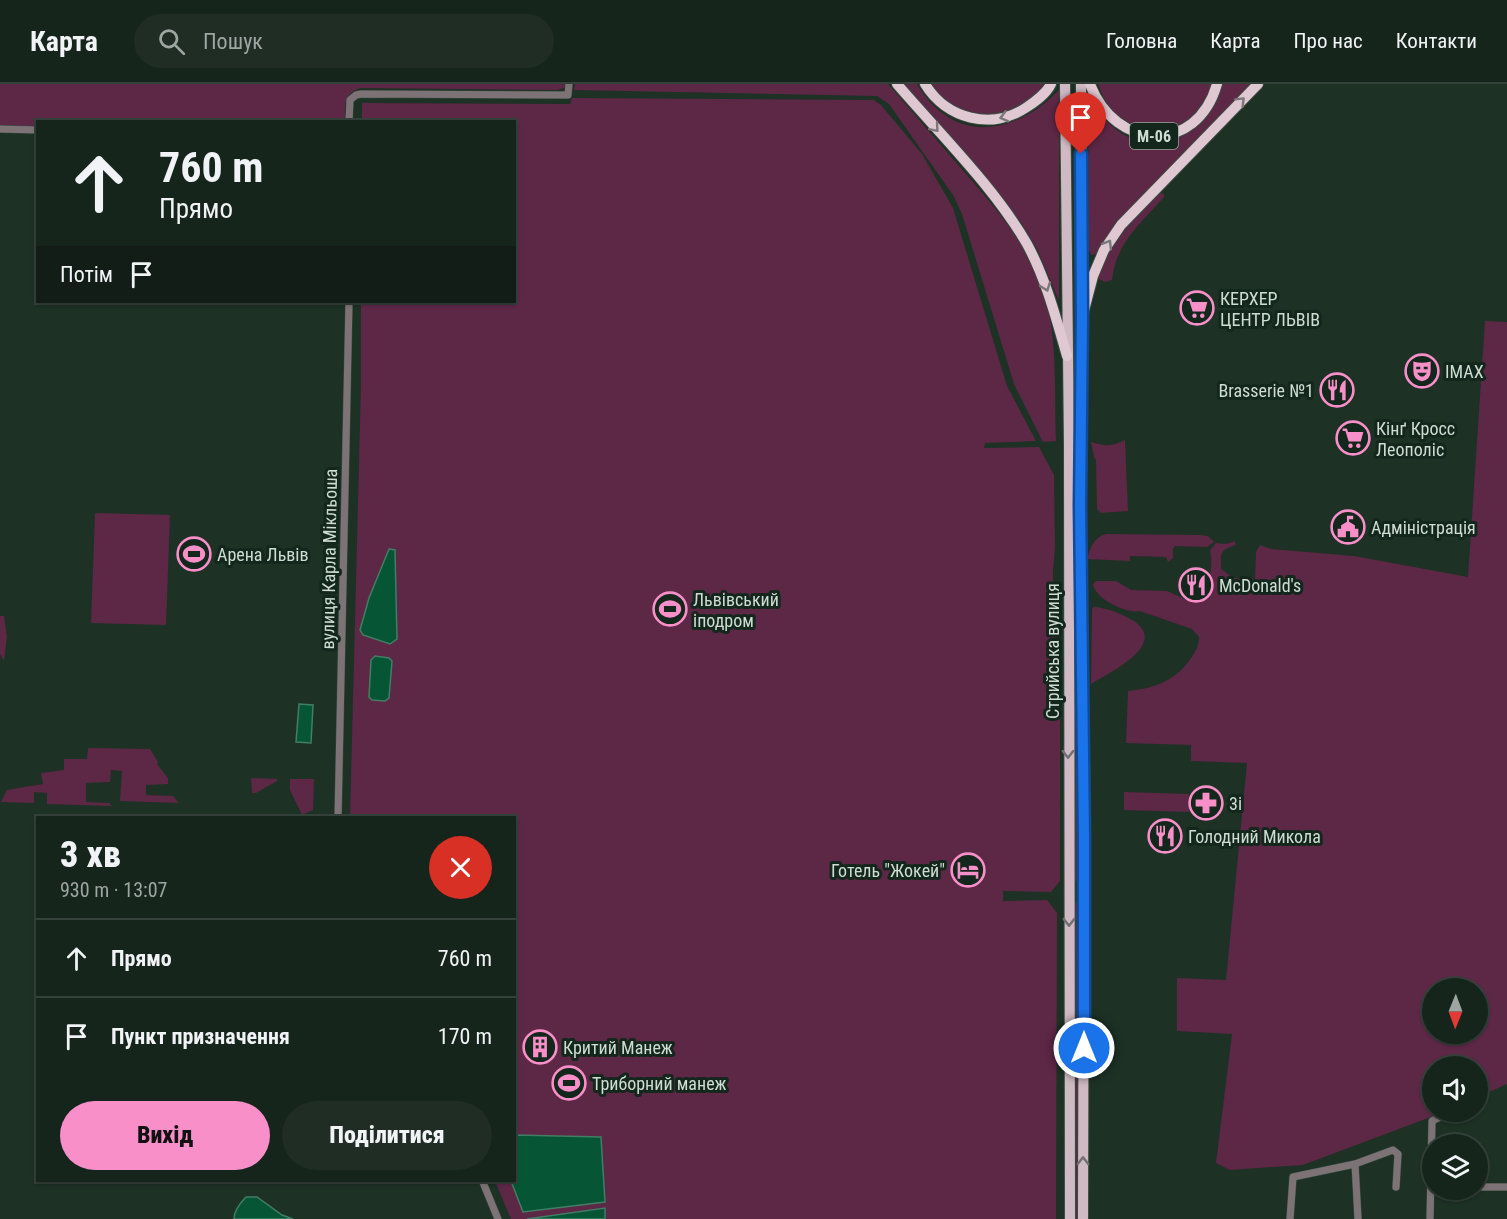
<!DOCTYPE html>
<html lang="uk">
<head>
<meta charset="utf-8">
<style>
  :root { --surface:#16251c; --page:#1f2d25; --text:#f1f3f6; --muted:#9ea5a3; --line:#35423b; --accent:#f98fc9 }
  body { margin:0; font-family:"Roboto Condensed",sans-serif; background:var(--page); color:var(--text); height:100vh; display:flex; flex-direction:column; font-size:22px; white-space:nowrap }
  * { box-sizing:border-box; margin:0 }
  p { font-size:20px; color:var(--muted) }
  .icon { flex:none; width:33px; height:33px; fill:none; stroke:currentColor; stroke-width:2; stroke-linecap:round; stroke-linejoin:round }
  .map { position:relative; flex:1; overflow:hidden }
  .sheet { position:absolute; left:36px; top:732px; width:480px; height:366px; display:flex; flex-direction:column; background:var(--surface); border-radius:0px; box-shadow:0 2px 4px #0004,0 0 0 2px var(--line) }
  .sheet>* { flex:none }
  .hud { position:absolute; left:36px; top:36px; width:480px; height:183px; border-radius:0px; box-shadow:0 2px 4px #0004,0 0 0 2px var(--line); background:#16251c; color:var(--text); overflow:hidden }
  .needle { width:39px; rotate:181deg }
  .buttons { position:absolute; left:1422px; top:894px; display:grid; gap:12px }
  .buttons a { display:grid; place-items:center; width:66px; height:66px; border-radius:50%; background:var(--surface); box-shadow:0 2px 4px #0004,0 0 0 2px var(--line); font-size:30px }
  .pin { position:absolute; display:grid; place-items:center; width:51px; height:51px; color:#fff; margin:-62px -26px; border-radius:50% 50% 50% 0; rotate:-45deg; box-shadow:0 0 6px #0007 }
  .pin .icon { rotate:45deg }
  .me { position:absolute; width:66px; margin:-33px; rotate:0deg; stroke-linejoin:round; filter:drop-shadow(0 0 4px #0008) }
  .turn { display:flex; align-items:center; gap:21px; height:126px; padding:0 24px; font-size:27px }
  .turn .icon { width:78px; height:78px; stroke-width:2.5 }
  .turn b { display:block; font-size:42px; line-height:51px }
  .then { display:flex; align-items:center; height:57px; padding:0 24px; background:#0003; gap:12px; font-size:22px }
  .round { display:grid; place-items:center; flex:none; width:63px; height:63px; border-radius:32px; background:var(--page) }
  .summary { display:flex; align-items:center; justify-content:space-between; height:102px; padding:0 24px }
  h1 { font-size:36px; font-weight:800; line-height:45px }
  .button { display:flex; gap:12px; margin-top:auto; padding:12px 24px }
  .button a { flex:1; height:69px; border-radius:36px; background:var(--accent); color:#111; font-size:24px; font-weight:800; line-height:69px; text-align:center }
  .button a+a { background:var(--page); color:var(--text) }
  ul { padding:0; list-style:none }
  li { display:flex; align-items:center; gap:18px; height:78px; padding:0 24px; border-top:2px solid var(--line) }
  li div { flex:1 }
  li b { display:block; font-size:22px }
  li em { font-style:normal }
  header { display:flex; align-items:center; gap:36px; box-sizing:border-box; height:84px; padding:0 30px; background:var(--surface); border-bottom:2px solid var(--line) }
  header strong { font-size:28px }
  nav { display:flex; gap:33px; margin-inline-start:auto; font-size:21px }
  .search { width:420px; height:54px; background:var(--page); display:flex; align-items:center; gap:15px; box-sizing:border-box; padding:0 21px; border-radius:33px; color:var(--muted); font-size:22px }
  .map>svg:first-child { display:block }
  .green { fill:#5d2746; fill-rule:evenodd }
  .water { fill:#065635; stroke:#427e65; stroke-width:1.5 }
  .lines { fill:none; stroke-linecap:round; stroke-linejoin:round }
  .minor-casing { stroke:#394c41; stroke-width:8 }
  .primary-casing { stroke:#394c41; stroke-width:12 }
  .trunk-casing { stroke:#394c41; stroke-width:12 }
  .minor { stroke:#7d7377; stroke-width:7 }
  .primary { stroke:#cfbac4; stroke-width:10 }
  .trunk { stroke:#e0c8d3; stroke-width:10 }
  .oneway { stroke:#7a7878 }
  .oneway2 { stroke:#717070 }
  .route-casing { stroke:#114b97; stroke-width:15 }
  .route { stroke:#1a73e8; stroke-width:10 }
  .labels { text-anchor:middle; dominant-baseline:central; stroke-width:6; stroke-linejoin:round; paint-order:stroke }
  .shield { fill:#13271c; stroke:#97a69d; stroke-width:1.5 }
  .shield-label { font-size:16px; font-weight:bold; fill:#cfdcd4 }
  .poi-label { font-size:18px; fill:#cfdcd4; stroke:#13271c; text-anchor:start }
  .street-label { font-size:18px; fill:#cfdcd4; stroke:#13271c }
</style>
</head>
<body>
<header>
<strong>Карта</strong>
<div class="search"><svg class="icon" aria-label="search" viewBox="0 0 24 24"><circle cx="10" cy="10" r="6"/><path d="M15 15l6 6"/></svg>Пошук</div>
<nav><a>Головна</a><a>Карта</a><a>Про нас</a><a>Контакти</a></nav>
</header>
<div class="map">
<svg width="1507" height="1135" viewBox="0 0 1507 1135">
  <rect width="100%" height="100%" fill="#1d3125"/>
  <!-- green -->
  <path class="green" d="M0,0H566L564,4L557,6L361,4C343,9 345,22 345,37L38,38L37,43L0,41Z
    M575,0H888C912,28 936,55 960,83C994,122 1029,161 1045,212C1058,258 1054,310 1056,357L1043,358L1014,300L962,130L953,111L889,20L877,12L574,6Z
    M903,0H917C953,61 1015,52 1059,6V217L1038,167L1022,140L1002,114Z
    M929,0H1045C1023,33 977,40 945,17C939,13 934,6 929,0Z
    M1098,0H1212C1207,12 1203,23 1193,32C1170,52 1135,51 1113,29C1106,22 1102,10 1098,0Z
    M1222,0H1252L1096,170L1091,171L1089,166L1088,10C1097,24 1106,40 1121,49C1162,74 1212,43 1222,0Z
    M572,14L874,16L881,21L922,70L953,124L1007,302L1036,357L985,359L984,364L1039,363L1054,391L1055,464L1053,487V549L1060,561V797L1051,808L1003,807V817L1047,816L1057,829L1056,1135H511L495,1097L514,1096V734H350L361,300V218H514V38L362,37V19L570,20Z
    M1157,108L1164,110V113C1140,140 1116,159 1112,196L1105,198L1097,194L1108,166Z
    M1485,237L1507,238V1000L1478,1013V982H1432V1028H1444L1303,1081L1230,1086L1216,1079L1232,950L1177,947V894L1226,896L1247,679L1191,677V661L1126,659L1128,607C1156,604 1178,596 1193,571C1197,565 1199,560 1199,553L1192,545L1140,527C1126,530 1095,515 1093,500L1096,497H1116L1131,506L1167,507L1189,517L1204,516C1210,509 1213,475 1210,466L1216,459L1226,460L1235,457L1236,461C1219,466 1221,469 1221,485L1233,494L1255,495L1256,468L1260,461L1271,465L1354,472L1468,493ZM1432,904H1478V950H1432Z
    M1125,356L1128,427L1101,429L1097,425L1096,376L1094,373L1091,358C1104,362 1112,363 1125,356Z
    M95,429L170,431L166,541L91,539Z
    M1106,450L1200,451L1208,452L1214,458L1207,463L1175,462L1173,465V474L1168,478L1166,473L1130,472V477L1087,475C1090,464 1094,453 1106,450Z
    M1074,460L1077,463L1079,790L1076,798L1074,795Z
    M1094,523C1108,524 1122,530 1134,537C1169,561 1109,589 1091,600L1092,525Z
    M0,532H4L7,553L4,577L0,570Z
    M88,664L150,665L158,678L157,680L168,694V700L146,701V711L173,712L179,719L120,717L122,687L111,686L110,698L86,699V718L109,719L112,722L47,720V709L34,708V719L1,718L7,706L43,700L41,689L64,686V675H87Z
    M251,694L277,695V697L256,709H252Z
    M290,695H314L313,726L302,731L290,706Z
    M1124,708L1189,710V728L1124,726Z
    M1077,818L1080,821L1079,1135H1074V821Z"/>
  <!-- water -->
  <path class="water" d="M389,465L395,466L397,555L390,560L363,551L360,546L369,514Z
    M375,572L389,574L392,577L389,614L385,617L372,616L369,613L371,576Z
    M299,620L313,621L311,659L296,658Z
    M515,1051L601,1053L605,1118L523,1128L511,1097L514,1096Z
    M246,1113H257L282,1131L293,1135H234C234,1126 240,1119 246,1113Z
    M605,1124V1135H527Z"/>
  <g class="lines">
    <defs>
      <path id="minor" d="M349,38L350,16L356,11L361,10L568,11L569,0
        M0,45L38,46
        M338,734L349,218
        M1478,1017L1481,1015
        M1355,1080L1358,1135
        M482,1096L498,1135
        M1478,1103H1507
        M1290,1135L1293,1093L1355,1080L1393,1066L1398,1070L1396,1103
        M1430,1135L1432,1037L1450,1028"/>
      <path id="primary" d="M1065,0L1069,360L1070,1135
        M1081,0L1082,234L1080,421L1084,734L1083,1135"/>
      <path id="trunk" d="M897,0C939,49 995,104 1027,160C1046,195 1056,234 1067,272
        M925,0C946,35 992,47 1027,23C1036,17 1046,10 1051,0
        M1090,0C1115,67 1197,71 1217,0
        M1082,234L1093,192L1104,166L1121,141L1258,0"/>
    </defs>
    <!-- minor casing -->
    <use href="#minor" class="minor-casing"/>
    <!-- primary casing -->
    <use href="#primary" class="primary-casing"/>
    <!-- trunk casing -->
    <use href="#trunk" class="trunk-casing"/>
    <!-- minor -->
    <use href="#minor" class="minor"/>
    <!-- primary -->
    <use href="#primary" class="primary"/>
    <!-- trunk -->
    <use href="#trunk" class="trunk"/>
  </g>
  <!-- one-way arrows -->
  <defs><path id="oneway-chevron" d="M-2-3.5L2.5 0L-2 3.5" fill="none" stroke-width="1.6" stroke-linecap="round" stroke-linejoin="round" transform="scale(1.5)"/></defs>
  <g class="oneway">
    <use href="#oneway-chevron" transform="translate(1241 17) rotate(-45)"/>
    <use href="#oneway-chevron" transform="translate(1004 33) rotate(165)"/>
    <use href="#oneway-chevron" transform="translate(935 44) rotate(49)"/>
    <use href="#oneway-chevron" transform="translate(1108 160) rotate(-58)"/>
    <use href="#oneway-chevron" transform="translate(1046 203) rotate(70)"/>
  </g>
  <g class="oneway2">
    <use href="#oneway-chevron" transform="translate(1068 670) rotate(90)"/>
    <use href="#oneway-chevron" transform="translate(1069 838) rotate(90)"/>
    <use href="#oneway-chevron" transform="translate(1083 1077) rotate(-90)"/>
  </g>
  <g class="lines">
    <defs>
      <path id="route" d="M1081,70L1082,234L1080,421L1084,753V964"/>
    </defs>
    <!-- route casing -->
    <use href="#route" class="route-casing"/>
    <!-- route -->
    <use href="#route" class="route"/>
  </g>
  <!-- icons -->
  <defs>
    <symbol id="supermarket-ring" viewBox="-11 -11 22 22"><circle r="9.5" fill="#13271c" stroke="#f98fc9" stroke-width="1.5"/><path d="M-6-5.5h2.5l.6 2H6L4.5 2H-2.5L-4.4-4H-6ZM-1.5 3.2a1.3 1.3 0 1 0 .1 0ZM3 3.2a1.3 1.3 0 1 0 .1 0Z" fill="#f98fc9"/></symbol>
    <symbol id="theatre-ring" viewBox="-11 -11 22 22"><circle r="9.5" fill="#13271c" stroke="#f98fc9" stroke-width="1.5"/><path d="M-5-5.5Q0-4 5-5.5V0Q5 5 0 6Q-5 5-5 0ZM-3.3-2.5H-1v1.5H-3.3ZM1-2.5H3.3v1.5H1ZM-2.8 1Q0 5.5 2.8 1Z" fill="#f98fc9"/></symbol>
    <symbol id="restaurant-ring" viewBox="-11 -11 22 22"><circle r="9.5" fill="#13271c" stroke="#f98fc9" stroke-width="1.5"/><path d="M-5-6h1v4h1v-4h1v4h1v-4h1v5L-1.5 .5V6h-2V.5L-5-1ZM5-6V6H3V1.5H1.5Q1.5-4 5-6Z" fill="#f98fc9"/></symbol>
    <symbol id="civic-ring" viewBox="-11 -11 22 22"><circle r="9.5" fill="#13271c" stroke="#f98fc9" stroke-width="1.5"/><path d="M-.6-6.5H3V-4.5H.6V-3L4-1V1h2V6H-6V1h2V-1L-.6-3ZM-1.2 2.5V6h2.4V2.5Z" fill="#f98fc9"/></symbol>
    <symbol id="stadium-ring" viewBox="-11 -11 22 22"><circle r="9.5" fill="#13271c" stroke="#f98fc9" stroke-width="1.5"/><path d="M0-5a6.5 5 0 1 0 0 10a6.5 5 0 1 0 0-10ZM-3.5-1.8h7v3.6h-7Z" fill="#f98fc9"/></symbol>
    <symbol id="pharmacy-ring" viewBox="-11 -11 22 22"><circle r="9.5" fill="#13271c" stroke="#f98fc9" stroke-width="1.5"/><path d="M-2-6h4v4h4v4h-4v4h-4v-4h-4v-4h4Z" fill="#f98fc9"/></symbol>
    <symbol id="hotel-ring" viewBox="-11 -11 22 22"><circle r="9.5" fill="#13271c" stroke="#f98fc9" stroke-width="1.5"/><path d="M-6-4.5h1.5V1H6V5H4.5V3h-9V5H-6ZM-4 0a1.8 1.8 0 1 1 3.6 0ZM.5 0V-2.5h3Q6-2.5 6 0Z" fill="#f98fc9"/></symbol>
    <symbol id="building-ring" viewBox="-11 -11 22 22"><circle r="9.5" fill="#13271c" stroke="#f98fc9" stroke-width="1.5"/><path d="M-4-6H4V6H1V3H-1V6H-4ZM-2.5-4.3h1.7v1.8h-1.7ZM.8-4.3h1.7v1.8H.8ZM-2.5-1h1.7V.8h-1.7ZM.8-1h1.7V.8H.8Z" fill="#f98fc9"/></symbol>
  </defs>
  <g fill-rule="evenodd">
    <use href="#supermarket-ring" x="1178" y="205" width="38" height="38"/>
    <use href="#theatre-ring" x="1403" y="268" width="38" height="38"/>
    <use href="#restaurant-ring" x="1318" y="287" width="38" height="38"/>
    <use href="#supermarket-ring" x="1334" y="335" width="38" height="38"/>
    <use href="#civic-ring" x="1329" y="424" width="38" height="38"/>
    <use href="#stadium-ring" x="175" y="451" width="38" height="38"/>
    <use href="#restaurant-ring" x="1177" y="482" width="38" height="38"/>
    <use href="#stadium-ring" x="651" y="506" width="38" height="38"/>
    <use href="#pharmacy-ring" x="1187" y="700" width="38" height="38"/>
    <use href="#restaurant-ring" x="1146" y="733" width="38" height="38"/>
    <use href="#hotel-ring" x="949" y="767" width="38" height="38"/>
    <use href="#building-ring" x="521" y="944" width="38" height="38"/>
    <use href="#stadium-ring" x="550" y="980" width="38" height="38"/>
  </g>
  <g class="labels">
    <!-- shield labels -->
    <rect class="shield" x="1130" y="39" width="48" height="26" rx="4.5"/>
    <g class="shield-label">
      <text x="1154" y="52">М-06</text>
    </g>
    <!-- poi labels -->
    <g class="poi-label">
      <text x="1220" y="214">КЕРХЕР<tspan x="1220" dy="21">ЦЕНТР ЛЬВІВ</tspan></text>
      <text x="1445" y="287">IMAX</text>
      <text x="1314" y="306" text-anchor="end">Brasserie №1</text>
      <text x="1376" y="344">Кінґ Кросс<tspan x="1376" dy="21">Леополіс</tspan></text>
      <text x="1371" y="443">Адміністрація</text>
      <text x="217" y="470">Арена Львів</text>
      <text x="1219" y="501">McDonald's</text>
      <text x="693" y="515">Львівський<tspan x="693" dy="21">іподром</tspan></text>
      <text x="1229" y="719">3і</text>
      <text x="1188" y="752">Голодний Микола</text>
      <text x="945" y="786" text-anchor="end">Готель "Жокей"</text>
      <text x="563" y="963">Критий Манеж</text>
      <text x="592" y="999">Триборний манеж</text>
    </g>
    <!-- street labels -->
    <g class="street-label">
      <text transform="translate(329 475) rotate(-89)">вулиця Карла Мікльоша</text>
      <text transform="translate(1052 567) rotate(-90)">Стрийська вулиця</text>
    </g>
  </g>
</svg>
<div class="buttons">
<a><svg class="needle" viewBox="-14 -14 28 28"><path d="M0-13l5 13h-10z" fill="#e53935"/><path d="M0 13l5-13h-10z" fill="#9ea5a3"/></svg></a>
<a><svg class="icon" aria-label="sound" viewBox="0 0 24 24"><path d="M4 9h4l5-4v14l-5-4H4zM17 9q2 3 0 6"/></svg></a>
<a><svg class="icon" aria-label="layers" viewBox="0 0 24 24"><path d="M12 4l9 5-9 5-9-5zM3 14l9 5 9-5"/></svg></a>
</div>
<div class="pin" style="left:1081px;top:70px;background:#d93025"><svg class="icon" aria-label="arrive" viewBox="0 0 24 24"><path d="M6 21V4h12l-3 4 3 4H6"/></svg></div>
<svg class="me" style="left:1084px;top:964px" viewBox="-20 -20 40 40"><circle r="17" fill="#1a73e8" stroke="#fff" stroke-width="3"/><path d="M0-11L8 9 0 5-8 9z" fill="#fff"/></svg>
<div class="hud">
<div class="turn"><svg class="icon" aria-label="ahead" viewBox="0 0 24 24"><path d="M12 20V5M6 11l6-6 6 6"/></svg><div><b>760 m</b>Прямо</div></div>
<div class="then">Потім<svg class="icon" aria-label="arrive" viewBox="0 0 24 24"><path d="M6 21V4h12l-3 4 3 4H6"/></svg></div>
</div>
<section class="sheet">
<div class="summary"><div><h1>3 хв</h1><p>930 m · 13:07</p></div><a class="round" style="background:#d93025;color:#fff"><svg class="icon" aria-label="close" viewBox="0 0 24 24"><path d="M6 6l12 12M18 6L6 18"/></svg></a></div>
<ul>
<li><svg class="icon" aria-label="ahead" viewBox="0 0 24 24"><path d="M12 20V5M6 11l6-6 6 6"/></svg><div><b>Прямо</b></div><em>760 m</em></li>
<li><svg class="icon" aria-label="arrive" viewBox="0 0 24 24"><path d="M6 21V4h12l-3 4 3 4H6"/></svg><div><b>Пункт призначення</b></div><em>170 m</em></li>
</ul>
<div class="button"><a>Вихід</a><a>Поділитися</a></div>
</section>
</div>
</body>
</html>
